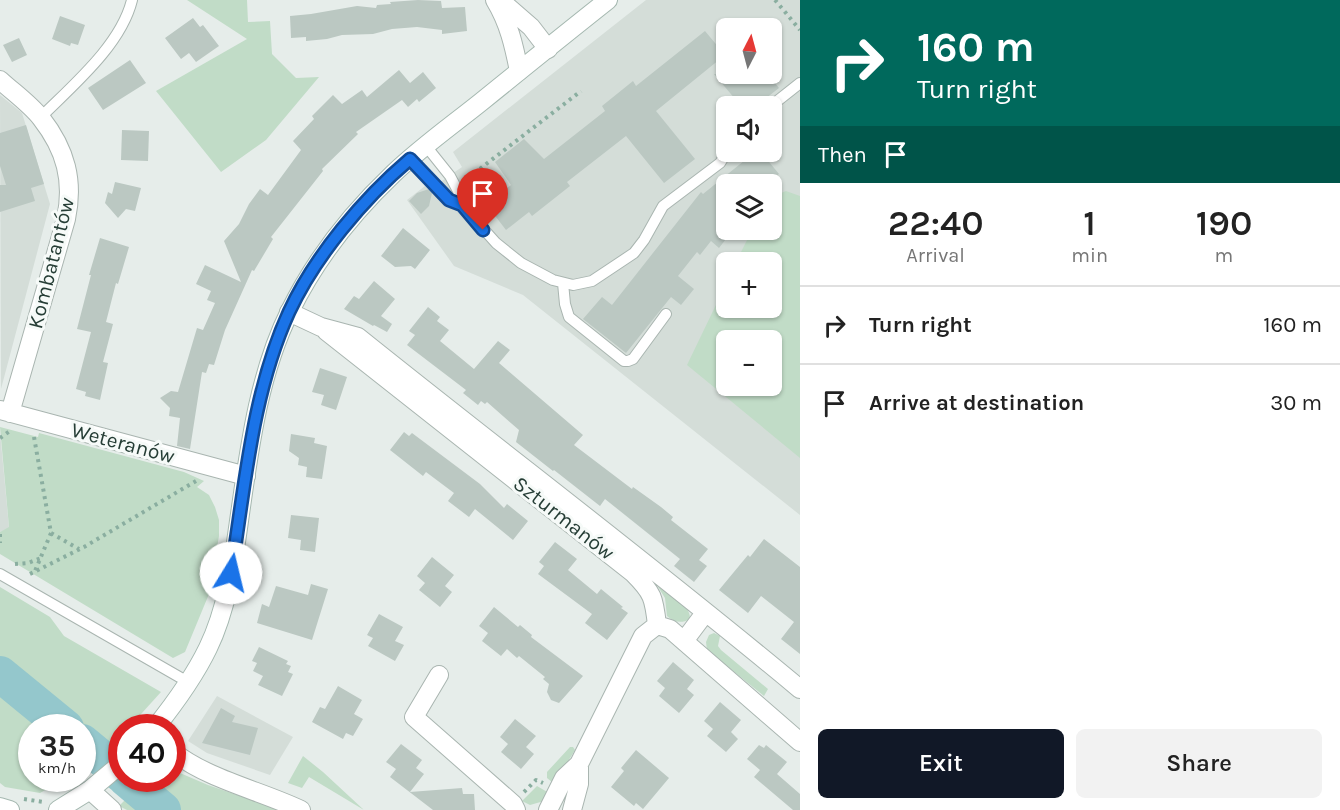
<!DOCTYPE html>
<html lang="en">
<head>
<meta charset="utf-8">
<style>
  :root { --surface:#fff; --page:#f2f2f2; --text:#222; --muted:#767676; --line:#e0e0e0; --accent:#111827 }
  body { margin:0; font-family:Karla,sans-serif; background:var(--page); color:var(--text); height:100vh; display:flex; flex-direction:column; font-size:22px; white-space:nowrap }
  * { box-sizing:border-box; margin:0 }
  p { font-size:20px; color:var(--muted) }
  .icon { flex:none; width:33px; height:33px; fill:none; stroke:currentColor; stroke-width:2; stroke-linecap:round; stroke-linejoin:round }
  .map { position:relative; flex:1; overflow:hidden }
  .drawer { display:flex; flex-direction:column; background:var(--surface); width:540px }
  .drawer>* { flex:none }
  .hud { background:#00695c; color:#fff; overflow:hidden }
  .needle { width:39px; rotate:6deg }
  .buttons { position:absolute; left:716px; top:18px; display:grid; gap:12px }
  .buttons a { display:grid; place-items:center; width:66px; height:66px; border-radius:9px; background:var(--surface); box-shadow:0 2px 4px #0004; font-size:30px }
  .speed { position:absolute; left:18px; top:714px; display:flex; gap:12px; font-size:30px; font-weight:700; text-align:center }
  .speed>* { display:grid; place-content:center; width:78px; height:78px; border-radius:50%; background:var(--surface); box-shadow:0 2px 4px #0004; line-height:1 }
  .speed small { font-size:15px; font-weight:400 }
  .speed .limit { border:9px solid #d22; background:#fff; color:#111 }
  .pin { position:absolute; display:grid; place-items:center; width:51px; height:51px; color:#fff; margin:-62px -26px; border-radius:50% 50% 50% 0; rotate:-45deg; box-shadow:0 0 6px #0007 }
  .pin .icon { rotate:45deg }
  .me { position:absolute; width:66px; margin:-33px; rotate:9deg; stroke-linejoin:round; filter:drop-shadow(0 0 4px #0008) }
  .turn { display:flex; align-items:center; gap:21px; height:126px; padding:0 18px; font-size:27px }
  .turn .icon { width:78px; height:78px; stroke-width:2.5 }
  .turn b { display:block; font-size:42px; line-height:51px }
  .then { display:flex; align-items:center; height:57px; padding:0 18px; background:#0003; gap:12px; font-size:22px }
  .eta { display:flex; justify-content:space-evenly; align-items:center; height:102px; text-align:center }
  .eta b { font-size:36px; font-weight:600; line-height:42px }
  .action { display:flex; gap:12px; margin-top:auto; padding:12px 18px }
  .action a { flex:1; height:69px; border-radius:9px; background:var(--accent); color:#fff; font-size:24px; font-weight:600; line-height:69px; text-align:center }
  .action a+a { background:var(--page); color:var(--text) }
  ul { padding:0; list-style:none }
  li { display:flex; align-items:center; gap:18px; height:78px; padding:0 18px; border-top:2px solid var(--line) }
  li div { flex:1 }
  li b { display:block; font-size:22px }
  li em { font-style:normal }
  main { display:flex; flex:1; min-height:0 }
  .map>svg:first-child { display:block }
  .built { fill:#d4ddd8; fill-rule:evenodd }
  .green { fill:#c1dcc7; fill-rule:evenodd }
  .lines { fill:none; stroke-linecap:round; stroke-linejoin:round }
  .river { stroke:#94c7cc; stroke-width:36 }
  .building { fill:#bbc8c2 }
  .lane-casing { stroke:#a9b5b0; stroke-width:12 }
  .street-casing { stroke:#a9b5b0; stroke-width:20 }
  .secondary-casing { stroke:#a5b8b0; stroke-width:20 }
  .path { stroke:#8aaea0; stroke-width:4; stroke-dasharray:3 4.5; stroke-linecap:butt }
  .lane { stroke:#fff; stroke-width:10 }
  .street { stroke:#fff; stroke-width:18 }
  .secondary { stroke:#fff; stroke-width:18 }
  .route-casing { stroke:#114b97; stroke-width:15 }
  .route { stroke:#1a73e8; stroke-width:10 }
  .labels { text-anchor:middle; dominant-baseline:central; stroke-width:6; stroke-linejoin:round; paint-order:stroke }
  .street-label { font-size:21px; fill:#263e36; stroke:#f6faf8 }
</style>
</head>
<body>
<main>
<div class="map">
<svg width="800" height="810" viewBox="0 0 800 810">
  <rect width="100%" height="100%" fill="#e6edea"/>
  <!-- built -->
  <path class="built" d="M646,0H800V515L523,295L454,266L407,200L425,186L429,190L462,167L453,152ZM726,28H771V74H726ZM726,106H771V152H726ZM726,184H771V230H726ZM726,262H771V308H726ZM726,340H771V386H726Z
    M0,95L22,113L50,204L1,389Z
    M0,432L9,528L0,532Z
    M217,696L293,737L270,775L207,753L188,741Z"/>
  <!-- green -->
  <path class="green" d="M187,0H247L248,22L270,21L272,54L296,78L319,77L266,140L221,172L156,91L247,39Z
    M786,191L800,196V458L687,365L726,284V308H771V262H736L752,230H771V197ZM726,340H771V386H726Z
    M0,427L38,437L39,433L184,472L204,481L197,487L209,495L215,507L219,520V536L209,594L185,652L173,658L0,554V532L9,527Z
    M655,582C666,591 691,603 690,619C681,624 674,622 667,616L665,598Z
    M0,587L50,617L64,636L161,692L132,724L128,727L122,728L121,733L83,764L82,728H32V778L65,779L40,793L5,787L0,783Z
    M714,633L720,636L718,646L721,650L768,689L764,696L707,650L706,642L709,635Z
    M570,747H573L575,750L559,776L552,782L547,778V772Z
    M303,756L323,772L364,810L309,777L302,788L288,783Z
    M173,770L208,785L281,810H127L119,806L146,779L172,778Z
    M537,786L549,793L544,801L530,805L522,801Z"/>
  <g class="lines">
    <!-- river -->
    <path class="river" d="M0,674L66,728
      M82,742L122,775
      M125,778L163,810"/>
  </g>
  <!-- building -->
  <path class="building" d="M418,0L441,1L442,8L465,7L467,31L442,34V30L417,27L392,29L373,34L342,35L327,39L306,41V37L291,38L290,16L311,14L357,6L376,8L377,5L391,4L390,2Z
    M60,16L85,25L78,45L71,43L70,46L52,39Z
    M193,18L200,27L203,25L219,46L196,62L189,53L181,59L165,38Z
    M705,31L725,55L656,111L695,159L664,183L626,136L567,182L570,186L532,216L529,212L506,230L486,204L511,185L495,162L524,139L544,159L605,111L602,106L633,81L636,86Z
    M19,38L27,55L12,62L3,45Z
    M130,60L146,83L103,110L88,88Z
    M399,70L410,83L423,72L436,88L419,102L417,99L408,107L402,100L356,132L358,134L322,169L323,171L271,237L273,239L254,271L252,270L225,330L214,365L209,364L206,373L202,372L190,449L177,446L180,418L169,416L170,408L160,398L171,391L178,392L197,328L203,330L215,303L207,300L211,291L196,284L205,265L241,282L224,241L239,224L249,204L260,189L268,195L301,150L293,141L314,119L312,116L333,95L342,104L362,90L367,97Z
    M714,74H768L779,88L756,106H741Z
    M26,125L44,184L31,188L35,201L0,212V185H6L0,166V133Z
    M122,130L149,131L148,161L121,160Z
    M755,152H761L779,174L765,184H726V239L719,248L711,241L700,255L697,252L678,276L694,289L681,305L671,297L626,353L583,319L602,297L612,305L701,192L703,194Z
    M115,182L141,188L135,211L126,209L118,218L105,203L108,192L112,194Z
    M429,189L432,193L429,206L421,214L409,201L417,193Z
    M403,228L430,250L415,269L411,266L395,267L381,256Z
    M100,238L129,247L118,284L116,283L106,322L113,324L103,362L108,363L100,400L85,396L86,392L76,389L91,332L77,329L91,275H89Z
    M374,281L395,299L381,316L392,324L387,332L374,325L373,326L344,309L354,296L359,299Z
    M428,307L440,317L437,321L449,330L440,341L474,369L498,341L510,350L499,363L583,435L574,445L632,489L633,487L661,507L673,517L671,520L708,549L699,560L707,566L694,582L674,566L680,559L605,499L600,506L554,470L553,471L516,442L519,430L487,402L485,404L481,401L478,405L463,393L466,390L407,345L415,335L409,331Z
    M320,368L347,377L336,410L321,405L324,395L312,392Z
    M404,432L409,436L412,433L480,484L504,508L507,504L528,521L513,540L475,509L469,517L448,501L454,493L426,472L423,476L390,450Z
    M291,434L315,438L314,443L327,446L322,479L306,477L307,467L298,465L299,458L289,451Z
    M291,515L319,518L315,552L300,550L301,540L288,538Z
    M764,539L800,567V654L781,639L794,622L761,596L748,613L719,590L748,555L750,557Z
    M555,542L577,559L568,570L597,594L601,589L623,607L621,608L628,613L607,640L585,623L592,614L538,574L544,566L539,562Z
    M432,557L454,575L445,586L452,592L440,607L419,590L425,583L417,576Z
    M311,584L328,589L312,640L257,623L262,604L269,607L276,586L308,595Z
    M494,607L518,627L520,625L532,635L531,637L583,676L559,703L551,700L547,692L549,684L543,679L545,677L519,656L517,658L507,649L501,656L482,641L488,633L479,626Z
    M379,614L403,627L395,641L404,645L395,661L368,646L373,638L367,635Z
    M259,647L288,661L286,664L291,666L288,672L293,674L282,696L258,685L263,676L253,671L257,663L252,661Z
    M673,662L694,680L687,689L694,695L679,713L659,696L665,688L657,681Z
    M338,686L362,700L354,714L363,719L353,736L346,733L343,739L312,722L320,707L325,709Z
    M720,702L741,720L731,732L738,739L726,752L707,736L713,729L704,721Z
    M221,708L235,716L232,722L258,728L250,755L202,743Z
    M515,719L536,736L526,747L534,754L521,769L501,752L508,744L500,737Z
    M401,744L422,760L416,768L424,774L410,792L462,788L463,794H474L475,810H433L390,777L396,769L386,762Z
    M759,745L764,748L766,745L787,762L777,774L800,794V810H793L754,777L760,770L747,759Z
    M636,750L669,778L643,809L636,803L634,806L611,787L624,771L621,768Z"/>
  <g class="lines">
    <defs>
      <path id="lane" d="M771,106L800,83
        M41,117C73,85 121,45 132,0
        M426,146L450,176L458,191L462,205L496,243L521,263L553,280L573,285L592,281L634,253L644,240L663,206L720,163L727,152
        M410,159L449,200L462,205
        M563,283L565,304L569,317L624,361H628L633,359L666,314
        M0,574L188,682"/>
      <path id="street" d="M495,0C509,23 514,46 519,71
        M501,1L531,27L548,49
        M0,80C13,92 30,104 41,118C66,150 74,181 66,219L10,413
        M289,312L321,327L358,337C505,455 655,568 800,689
        M326,331L633,573C653,593 654,598 657,625
        M0,410L246,476
        M657,625L670,629L800,742
        M684,641L705,613
        M439,675L414,717L513,804L516,810
        M172,751C209,780 259,790 301,810
        M90,790L112,810
        M548,810L564,778L579,764L643,636L657,625
        M572,810L579,784V764"/>
      <path id="secondary" d="M155,728C175,703 194,677 208,648C227,609 233,564 239,521C249,451 258,375 290,311C315,260 352,213 393,174C420,148 451,126 481,102C523,68 565,34 608,0
        M0,807L10,810
        M58,810L90,790L122,763"/>
    </defs>
    <!-- lane casing -->
    <use href="#lane" class="lane-casing"/>
    <!-- street casing -->
    <use href="#street" class="street-casing"/>
    <!-- secondary casing -->
    <use href="#secondary" class="secondary-casing"/>
    <!-- path -->
    <path class="path" d="M775,0L800,30
      M468,178L581,91
      M34,437L51,533L35,571
      M0,438L10,431
      M51,533L79,549
      M0,534V543
      M15,564L28,563L41,558
      M30,574L84,547L196,481
      M524,792L536,780L543,783
      M24,799L43,802"/>
    <!-- lane -->
    <use href="#lane" class="lane"/>
    <!-- street -->
    <use href="#street" class="street"/>
    <!-- secondary -->
    <use href="#secondary" class="secondary"/>
  </g>
  <g class="lines">
    <defs>
      <path id="route" d="M231,573C245,486 252,393 289,312C315,256 363,199 410,159L449,200L462,205L483,230"/>
    </defs>
    <!-- route casing -->
    <use href="#route" class="route-casing"/>
    <!-- route -->
    <use href="#route" class="route"/>
  </g>
  <g class="labels">
    <!-- street labels -->
    <g class="street-label">
      <text transform="translate(51 263) rotate(-76)">Kombatantów</text>
      <text transform="translate(123 443) rotate(15)">Weteranów</text>
      <text transform="translate(564 518) rotate(38)">Szturmanów</text>
    </g>
  </g>
</svg>
<div class="buttons">
<a><svg class="needle" viewBox="-14 -14 28 28"><path d="M0-13l5 13h-10z" fill="#e53935"/><path d="M0 13l5-13h-10z" fill="#767676"/></svg></a>
<a><svg class="icon" aria-label="sound" viewBox="0 0 24 24"><path d="M4 9h4l5-4v14l-5-4H4zM17 9q2 3 0 6"/></svg></a>
<a><svg class="icon" aria-label="layers" viewBox="0 0 24 24"><path d="M12 4l9 5-9 5-9-5zM3 14l9 5 9-5"/></svg></a>
<a>+</a>
<a>−</a>
</div>
<div class="speed"><div>35<small>km/h</small></div><div class="limit">40</div></div>
<div class="pin" style="left:483px;top:230px;background:#d93025"><svg class="icon" aria-label="arrive" viewBox="0 0 24 24"><path d="M6 21V4h12l-3 4 3 4H6"/></svg></div>
<svg class="me" style="left:231px;top:573px" viewBox="-20 -20 40 40"><circle r="19" fill="#fff"/><path d="M0-13L10 11 0 6-10 11z" fill="#1a73e8"/></svg>
</div>
<section class="drawer">
<div class="hud">
<div class="turn"><svg class="icon" aria-label="right" viewBox="0 0 24 24"><path d="M7 20v-9h11M14 6l5 5-5 5"/></svg><div><b>160 m</b>Turn right</div></div>
<div class="then">Then<svg class="icon" aria-label="arrive" viewBox="0 0 24 24"><path d="M6 21V4h12l-3 4 3 4H6"/></svg></div>
</div>
<div class="eta">
<div><b>22:40</b><p>Arrival</p></div>
<div><b>1</b><p>min</p></div>
<div><b>190</b><p>m</p></div>
</div>
<ul>
<li><svg class="icon" aria-label="right" viewBox="0 0 24 24"><path d="M7 20v-9h11M14 6l5 5-5 5"/></svg><div><b>Turn right</b></div><em>160 m</em></li>
<li><svg class="icon" aria-label="arrive" viewBox="0 0 24 24"><path d="M6 21V4h12l-3 4 3 4H6"/></svg><div><b>Arrive at destination</b></div><em>30 m</em></li>
</ul>
<div class="action"><a>Exit</a><a>Share</a></div>
</section>
</main>
</body>
</html>
